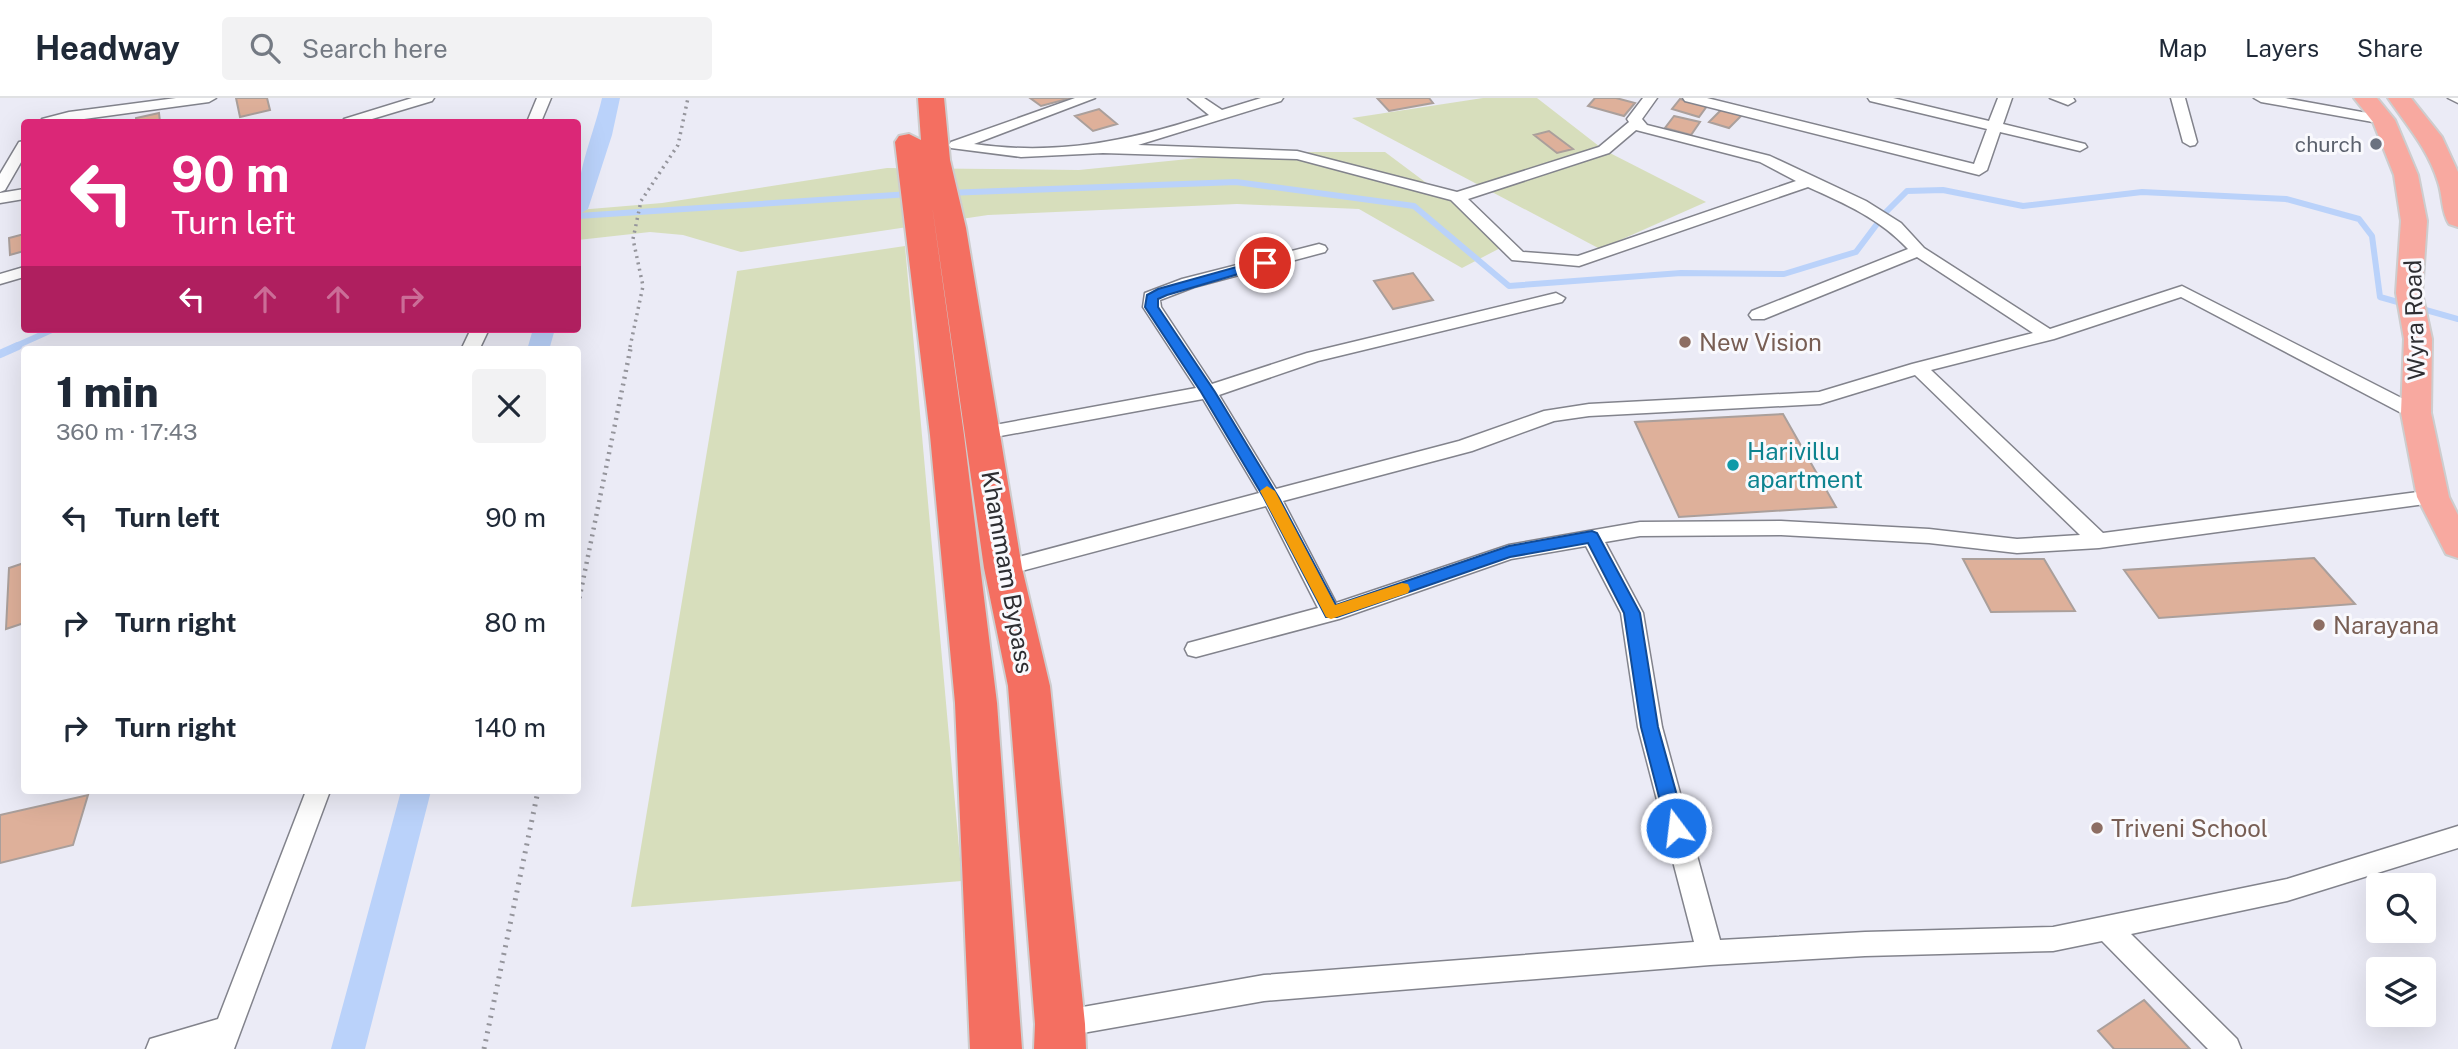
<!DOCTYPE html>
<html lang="en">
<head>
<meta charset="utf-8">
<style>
  :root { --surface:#fff; --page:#f2f2f3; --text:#1f2937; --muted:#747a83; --line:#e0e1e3 }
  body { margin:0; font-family:"Public Sans",sans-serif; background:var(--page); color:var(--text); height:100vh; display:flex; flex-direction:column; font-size:26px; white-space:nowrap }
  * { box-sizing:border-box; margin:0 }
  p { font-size:23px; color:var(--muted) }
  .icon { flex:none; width:38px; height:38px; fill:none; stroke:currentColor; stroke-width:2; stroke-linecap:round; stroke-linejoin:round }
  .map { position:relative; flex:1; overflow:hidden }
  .details { position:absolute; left:21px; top:248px; width:560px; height:448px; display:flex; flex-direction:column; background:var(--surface); border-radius:7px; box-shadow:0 7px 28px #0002 }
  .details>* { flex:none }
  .banner { position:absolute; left:21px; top:21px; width:560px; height:214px; border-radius:7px; box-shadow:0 7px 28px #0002; background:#db2777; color:#fff; overflow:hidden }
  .tools { position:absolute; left:2366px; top:775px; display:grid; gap:14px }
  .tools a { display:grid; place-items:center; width:70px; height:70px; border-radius:7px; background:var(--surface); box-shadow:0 7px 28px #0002; font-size:35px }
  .pin { position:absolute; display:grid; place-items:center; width:60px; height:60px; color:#fff; margin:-30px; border:4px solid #fff; border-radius:50%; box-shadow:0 2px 7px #0007 }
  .me { position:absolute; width:77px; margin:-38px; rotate:345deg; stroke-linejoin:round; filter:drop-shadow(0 0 5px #0008) }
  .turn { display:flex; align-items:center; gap:24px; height:147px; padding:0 35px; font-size:32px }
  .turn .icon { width:91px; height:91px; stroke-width:2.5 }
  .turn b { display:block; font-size:49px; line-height:60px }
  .lanes { display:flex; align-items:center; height:66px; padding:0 35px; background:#0003; justify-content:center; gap:35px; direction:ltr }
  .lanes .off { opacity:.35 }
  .round { display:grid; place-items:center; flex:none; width:74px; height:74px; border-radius:7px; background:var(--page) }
  .headline { display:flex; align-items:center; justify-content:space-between; height:119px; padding:0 35px }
  h1 { font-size:42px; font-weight:800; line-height:52px }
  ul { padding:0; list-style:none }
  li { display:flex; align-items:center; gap:21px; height:105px; padding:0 35px }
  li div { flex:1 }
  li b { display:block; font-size:26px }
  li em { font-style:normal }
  header { display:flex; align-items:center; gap:42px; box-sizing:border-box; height:98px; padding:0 35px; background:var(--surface); border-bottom:2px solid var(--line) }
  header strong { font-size:33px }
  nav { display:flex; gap:38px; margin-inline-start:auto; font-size:24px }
  .search { width:490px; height:63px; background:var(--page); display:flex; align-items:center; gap:18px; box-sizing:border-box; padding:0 24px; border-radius:7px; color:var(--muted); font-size:26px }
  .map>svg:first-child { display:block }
  .green { fill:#d7debc }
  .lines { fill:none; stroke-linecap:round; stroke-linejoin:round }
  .stream-far1 { stroke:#bad2fa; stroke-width:6 }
  .stream { stroke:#bad2fa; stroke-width:8 }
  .canal { fill:#bad2fa; fill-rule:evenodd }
  .building { fill:#deb09a; stroke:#aa9f9b; stroke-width:2 }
  .street-casing { stroke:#82838c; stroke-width:3 }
  .primary-casing { stroke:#cdcdce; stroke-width:4 }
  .highway-casing { stroke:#cdcdce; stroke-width:4 }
  .path-far2 { stroke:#95959c; stroke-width:3.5; stroke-dasharray:2 4.5; stroke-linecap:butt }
  .path-far1 { stroke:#95959c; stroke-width:4.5; stroke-dasharray:2 5; stroke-linecap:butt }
  .path { stroke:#95959c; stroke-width:5; stroke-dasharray:2 6; stroke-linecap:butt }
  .street { fill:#fff; fill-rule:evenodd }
  .primary { fill:#f8a9a0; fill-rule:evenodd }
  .highway { fill:#f46f61; fill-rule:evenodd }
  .route { fill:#1a73e8; stroke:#114b97; stroke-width:2 }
  .slow { fill:#f59e0b }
  .worship-dot { fill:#6b7280; stroke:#f9f9fd; stroke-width:2.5 }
  .education-dot { fill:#8d6e63; stroke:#f9f9fd; stroke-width:2.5 }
  .culture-dot { fill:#0f9aa8; stroke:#f9f9fd; stroke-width:2.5 }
  .labels { text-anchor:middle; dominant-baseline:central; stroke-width:6; stroke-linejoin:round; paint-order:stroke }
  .far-worship-label { font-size:21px; fill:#5b616d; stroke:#f9f9fd; text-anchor:end }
  .street-label { font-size:24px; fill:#2e2e32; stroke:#f9f9fd }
  .education-label { font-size:24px; fill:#785e54; stroke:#f9f9fd; text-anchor:start }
  .culture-label { font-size:24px; fill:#0d838f; stroke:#f9f9fd; text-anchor:start }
</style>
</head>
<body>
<header>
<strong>Headway</strong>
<div class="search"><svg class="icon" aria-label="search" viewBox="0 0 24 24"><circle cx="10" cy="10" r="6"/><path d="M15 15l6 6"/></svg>Search here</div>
<nav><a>Map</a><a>Layers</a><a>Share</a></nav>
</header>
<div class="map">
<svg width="2458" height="951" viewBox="0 0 2458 951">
  <rect width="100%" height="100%" fill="#ebebf6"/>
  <!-- green -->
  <path class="green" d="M1483,0H1537L1604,52L1706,104L1600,151L1352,20Z
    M1258,54H1385L1508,146L1462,170L1359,111L1237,106L988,117L741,154L683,137L650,134L578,142V112L662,105L887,70L1079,72Z
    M905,148L962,783L631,809L737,173Z"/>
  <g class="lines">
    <!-- stream-far1 -->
    <path class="stream-far1" d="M947,95L1236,84L1414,108L1509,188L1681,175L1784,176L1856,154L1886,114L1907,93L1943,92L2023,108L2142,94L2286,101L2359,121L2372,138L2380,199L2458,221
      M578,118L910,96
      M14,249L54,231"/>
    <!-- stream -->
    <path class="stream" d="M0,256L18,248"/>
    <!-- canal -->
    <path class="canal" d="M602,0H620L612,37L588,111L578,117C574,78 593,39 602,0Z
      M533,231H555L549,252H527Z
      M401,693H431L365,951H331Z"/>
  </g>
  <!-- building -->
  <path class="building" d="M236,0H267L270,12L240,19Z
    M1030,0H1071L1041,8Z
    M1377,0H1429L1433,5L1389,13Z
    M1595,0H1616L1635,5L1624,18L1588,8Z
    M1680,1L1707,8L1699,19L1672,11Z
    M1099,11L1117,26L1093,33L1075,18Z
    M1722,11L1742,17L1729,30L1709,24Z
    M159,15L160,24H136V20Z
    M1674,18L1700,24L1691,37L1665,30Z
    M1549,33L1573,51L1557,55L1534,37Z
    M24,136V153L10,157L9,140Z
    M1413,175L1433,202L1393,211L1374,183Z
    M1783,316L1836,409L1679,419L1635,324Z
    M2314,460L2355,506L2159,520L2124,472Z
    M1963,461H2044L2075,513L1991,514Z
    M24,465V525L6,531L9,470Z
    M88,697L73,747L0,765V717Z
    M2144,902L2190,951H2114L2098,933Z"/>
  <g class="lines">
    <defs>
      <path id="street" d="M176,0H216L209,4L62,24H40L42,21L69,14Z
        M412,0H434L432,3L362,24H342L344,21Z
        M537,0H551L541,24H527Z
        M1075,0H1095L974,46C1058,58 1129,43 1209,17L1188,0H1204L1222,12L1261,0H1283L1281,3L1138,47L1297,53L1457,94L1599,49L1629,24L1627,21L1643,0H1657L1642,21L1647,27L1770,58L1866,103L1901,125L1924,150L2050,231L2182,188L2423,311L2425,315L2423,319H2409L2181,199L2054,241L1931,272L2103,435L2433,392L2440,394L2443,399L2440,404L2099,450L2017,455L1929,445L1781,437L1640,438L1605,444L1643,515L1662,629L1720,842L1865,834L2053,829L2287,781L2458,728V750L2287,803L2131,836L2237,941L2241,951H2208L2102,843L2053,853L1865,858L1710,867L1264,903L1060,939L1050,935L1046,926L1050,917L1060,913L1264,877L1694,844L1638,629L1621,515L1586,448L1511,461L1339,521L1196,559L1188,557L1185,551L1188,545L1318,510L1266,408L1003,478L996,475L993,470L996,465L1259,395L1203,301L984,341L977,339L975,335L977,331L984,329L1196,290L1143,209L1145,195L1182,181L1319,146L1325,148L1327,151L1325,154L1194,189L1160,202L1161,209L1212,286L1307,255L1556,195L1565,200L1562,204L1318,263L1219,297L1276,391L1459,343L1544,313L1589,306L1819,294L1912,266L2033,235L1917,159L1764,221H1752L1749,217L1752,213L1908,151C1880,121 1846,106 1808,89L1579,168L1512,162L1451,102L1297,61L1103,55L1021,59L951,50L949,47L951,44ZM1636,32L1760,64L1796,83L1578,158L1523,154L1468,101L1609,55ZM1915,277L2080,437L2017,441L1929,431L1781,423L1640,424L1509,447L1336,505L1283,403L1472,353L1554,323L1589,318L1820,306Z
        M1683,0H1707L1974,66L1987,31L1870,3L1868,0H1893L1989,23L1998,0H2012L2003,26L2085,46L2087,49L2080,53L2000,34L1987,72L1979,77L1685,3Z
        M2050,0H2073L2075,3L2068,7Z
        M2171,0H2185L2197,44L2195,47L2190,48L2183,44Z
        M2254,0H2285L2384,18L2391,22L2384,26L2261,4Z
        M2448,0H2458V5Z
        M24,43V59L5,92L0,94V76L19,44Z
        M24,91V101L0,105V95Z
        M24,169V179L0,186V176Z
        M471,231H489L479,252H461Z
        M306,693H330L234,951H146L150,941L218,921Z"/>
      <path id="primary" d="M2354,0H2377L2395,22L2418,77L2427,123L2422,195L2432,241L2431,315L2449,399L2458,417V460L2446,456L2417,399L2401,315L2404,241L2396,195L2401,123L2394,77L2373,24Z
        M2388,0H2411L2442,39L2458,74V129L2449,126C2441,114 2443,98 2438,84C2428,51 2407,28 2388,0Z"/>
      <path id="highway" d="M918,0H944L950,62L966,130L1022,470L1050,588L1085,926L1086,951H1034L1035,926L1008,588L984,470L932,107L964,337L997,605L1022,951H970L955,605L930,337L895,44L899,38L909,36L921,42Z"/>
    </defs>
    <!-- street casing -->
    <use href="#street" class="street-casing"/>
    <!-- primary casing -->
    <use href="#primary" class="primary-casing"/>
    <!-- highway casing -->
    <use href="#highway" class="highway-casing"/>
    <!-- path-far2 -->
    <path class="path-far2" d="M630,249L643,188L633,141L641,103L678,47L688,0"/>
    <!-- path-far1 -->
    <path class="path-far1" d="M578,507L631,248"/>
    <!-- path -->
    <path class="path" d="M484,951L538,693"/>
    <!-- street -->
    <use href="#street" class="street"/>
    <!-- primary -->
    <use href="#primary" class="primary"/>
    <!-- highway -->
    <use href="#highway" class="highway"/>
  </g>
  <!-- route -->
  <path class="route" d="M1265,161L1271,165L1269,167L1167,197L1158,201V209L1215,294L1279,400L1336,507L1509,448L1592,433L1597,435L1640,515L1658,629L1686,730L1683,735L1676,738L1670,735L1667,730L1641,629L1624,515L1588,445L1510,459L1337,519H1326L1264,400L1201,294L1145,209L1147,197L1158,191Z"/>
  <!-- slow -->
  <path class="slow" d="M1267,388L1275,393L1335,507L1402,485L1408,486L1410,491L1408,495L1331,521L1326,519L1260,393Z"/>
  <!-- markers -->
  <circle class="worship-dot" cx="2376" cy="46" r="7"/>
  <g class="education-dot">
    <circle cx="1685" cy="244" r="7"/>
    <circle cx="2319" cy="527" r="7"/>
    <circle cx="2097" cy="730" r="7"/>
  </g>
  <circle class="culture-dot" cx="1733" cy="367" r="7"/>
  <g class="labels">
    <!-- far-worship labels -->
    <g class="far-worship-label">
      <text x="2362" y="46">church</text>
    </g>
    <!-- street labels -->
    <g class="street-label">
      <text transform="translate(2414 222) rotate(-92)">Wyra Road</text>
      <text transform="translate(1008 474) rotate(80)">Khammam Bypass</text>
    </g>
    <!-- education labels -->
    <g class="education-label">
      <text x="1699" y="244">New Vision</text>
      <text x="2333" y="527">Narayana</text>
      <text x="2111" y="730">Triveni School</text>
    </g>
    <!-- culture labels -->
    <g class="culture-label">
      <text x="1747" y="353">Harivillu<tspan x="1747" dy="28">apartment</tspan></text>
    </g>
  </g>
</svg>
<div class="tools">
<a><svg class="icon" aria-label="search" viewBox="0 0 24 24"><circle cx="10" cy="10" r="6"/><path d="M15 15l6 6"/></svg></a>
<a><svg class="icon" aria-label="layers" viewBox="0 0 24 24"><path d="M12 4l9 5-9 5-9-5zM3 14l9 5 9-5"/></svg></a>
</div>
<div class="pin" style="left:1265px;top:165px;background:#d93025"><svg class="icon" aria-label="arrive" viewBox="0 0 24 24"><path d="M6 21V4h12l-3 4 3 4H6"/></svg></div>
<svg class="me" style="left:1676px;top:730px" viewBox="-20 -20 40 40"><circle r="17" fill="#1a73e8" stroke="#fff" stroke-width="3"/><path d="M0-11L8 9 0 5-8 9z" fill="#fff"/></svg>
<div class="banner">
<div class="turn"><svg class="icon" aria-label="left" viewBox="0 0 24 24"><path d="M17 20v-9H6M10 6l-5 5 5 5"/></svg><div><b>90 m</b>Turn left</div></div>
<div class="lanes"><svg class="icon" aria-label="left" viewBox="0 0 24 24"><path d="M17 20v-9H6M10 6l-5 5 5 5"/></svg><svg class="icon off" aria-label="ahead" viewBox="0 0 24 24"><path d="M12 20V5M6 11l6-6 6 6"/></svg><svg class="icon off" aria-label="ahead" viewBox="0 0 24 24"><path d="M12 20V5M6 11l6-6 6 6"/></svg><svg class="icon off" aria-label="right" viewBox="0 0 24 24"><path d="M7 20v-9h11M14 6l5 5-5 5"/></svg></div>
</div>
<section class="details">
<div class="headline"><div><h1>1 min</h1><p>360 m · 17:43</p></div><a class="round"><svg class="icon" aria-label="close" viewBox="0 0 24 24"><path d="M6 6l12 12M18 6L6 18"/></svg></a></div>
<ul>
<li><svg class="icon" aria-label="left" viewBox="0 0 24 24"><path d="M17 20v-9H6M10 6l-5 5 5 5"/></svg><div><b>Turn left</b></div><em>90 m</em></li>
<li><svg class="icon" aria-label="right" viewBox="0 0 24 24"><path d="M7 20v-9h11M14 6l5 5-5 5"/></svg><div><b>Turn right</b></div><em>80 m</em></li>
<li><svg class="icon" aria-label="right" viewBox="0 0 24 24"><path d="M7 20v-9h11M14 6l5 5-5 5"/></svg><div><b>Turn right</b></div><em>140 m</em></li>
</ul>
</section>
</div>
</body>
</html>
